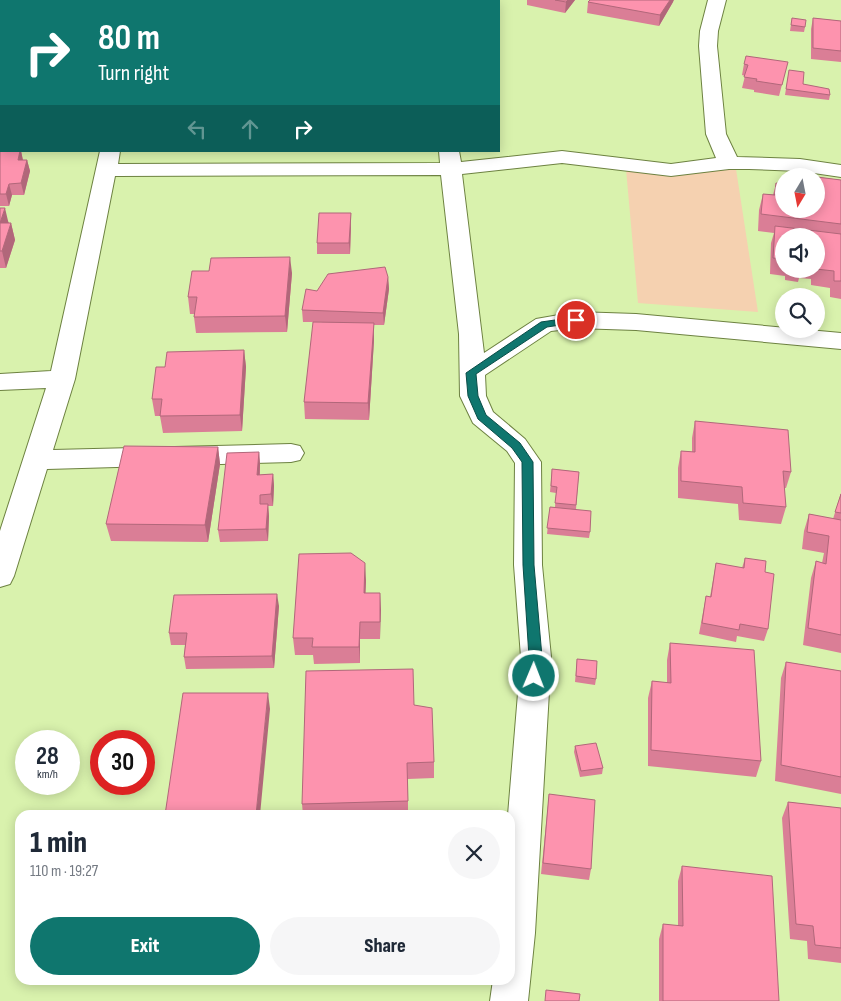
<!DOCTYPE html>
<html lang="en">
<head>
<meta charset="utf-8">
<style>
  :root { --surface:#fff; --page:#f6f6f7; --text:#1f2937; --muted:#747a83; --accent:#0f766e }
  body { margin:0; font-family:"Sofia Sans Condensed",sans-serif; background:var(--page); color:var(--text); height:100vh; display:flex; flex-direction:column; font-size:19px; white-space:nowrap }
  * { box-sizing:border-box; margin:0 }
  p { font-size:16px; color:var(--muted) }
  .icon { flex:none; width:28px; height:28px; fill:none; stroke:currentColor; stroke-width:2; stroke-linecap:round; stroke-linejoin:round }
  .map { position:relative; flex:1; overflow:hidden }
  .details { position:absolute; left:15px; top:810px; width:500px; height:175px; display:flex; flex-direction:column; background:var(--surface); border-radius:15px; box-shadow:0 2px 12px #0003 }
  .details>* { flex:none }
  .hud { position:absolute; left:0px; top:0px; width:500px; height:152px; box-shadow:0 2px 12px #0003; background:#0f766e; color:#fff; overflow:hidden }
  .needle { width:32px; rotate:190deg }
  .controls { position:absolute; left:775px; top:168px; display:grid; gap:10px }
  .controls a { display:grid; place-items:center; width:50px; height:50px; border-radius:50%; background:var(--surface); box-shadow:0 2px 12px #0003; font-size:25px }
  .speed { position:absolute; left:15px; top:730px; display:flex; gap:10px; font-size:25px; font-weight:700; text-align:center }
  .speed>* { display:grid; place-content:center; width:65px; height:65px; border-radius:50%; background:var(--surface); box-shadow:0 2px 12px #0003; line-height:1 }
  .speed small { font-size:12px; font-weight:400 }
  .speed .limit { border:8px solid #d22; background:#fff; color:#111 }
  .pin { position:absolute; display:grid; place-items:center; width:42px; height:42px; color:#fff; margin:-21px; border:2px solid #fff; border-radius:50%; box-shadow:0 1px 5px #0007 }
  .me { position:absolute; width:55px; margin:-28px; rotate:1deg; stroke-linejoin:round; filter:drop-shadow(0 0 4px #0008) }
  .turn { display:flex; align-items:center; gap:18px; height:105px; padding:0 15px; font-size:22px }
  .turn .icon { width:65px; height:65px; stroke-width:2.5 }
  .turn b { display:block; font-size:35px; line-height:42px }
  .lanes { display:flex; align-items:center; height:48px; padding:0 15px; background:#0003; justify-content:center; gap:25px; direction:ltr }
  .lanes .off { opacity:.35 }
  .round { display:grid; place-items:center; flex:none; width:52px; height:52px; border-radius:26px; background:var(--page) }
  .headline { display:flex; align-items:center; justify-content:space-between; height:85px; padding:0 15px }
  h1 { font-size:30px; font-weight:800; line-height:38px }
  .primary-button { display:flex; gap:10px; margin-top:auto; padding:10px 15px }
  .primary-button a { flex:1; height:58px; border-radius:30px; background:var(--accent); color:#fff; font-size:20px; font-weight:800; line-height:58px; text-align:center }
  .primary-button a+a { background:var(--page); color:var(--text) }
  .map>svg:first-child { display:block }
  .green { fill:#f5d1b0 }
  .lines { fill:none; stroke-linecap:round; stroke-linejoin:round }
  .minor-casing { stroke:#6d8241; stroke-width:2 }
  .minor { fill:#fff; fill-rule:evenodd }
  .wall { fill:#da7e96; fill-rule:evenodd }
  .shaded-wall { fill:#b1677a }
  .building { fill:#fd93ae; stroke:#b1677a }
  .route { fill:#0f766e; stroke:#0a4d48 }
</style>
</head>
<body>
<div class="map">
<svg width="841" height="1001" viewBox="0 0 841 1001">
  <rect width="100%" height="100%" fill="#d9f2ad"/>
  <!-- green -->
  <path class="green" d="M626,169L671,174L736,169L758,312L638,303Z"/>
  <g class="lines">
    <defs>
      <path id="minor" d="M430,0H448V1H430Z
        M708,0H726L718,31L717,46L726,134L737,157L800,159L841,165V177L800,171L749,169H729L671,176L562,163L462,174L484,353L536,319L576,312L636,314L841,333V349L636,330L576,328L551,331L485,375L486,396L493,412L525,439L541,462L542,565L551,657L535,933L528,1001H490L493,980H510V815H508L521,657L514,565L515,463L507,451L473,423L460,396L459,334L441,175L115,176L75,379L53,450L291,444L300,446L304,453L300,460L291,462L47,469L14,576L10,584L0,587V531L46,388L0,390V374L51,371L100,151H120L118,164L440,163L439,151H459L461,162L562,151L671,164L716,158L706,134L699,46L700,31Z
        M0,67H1V79H0Z"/>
    </defs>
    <!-- minor casing -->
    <use href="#minor" class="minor-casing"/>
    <!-- minor -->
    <use href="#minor" class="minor"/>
  </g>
  <!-- wall -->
  <path class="wall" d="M527,0H575L565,13L527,5Z
    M588,2H673L659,26L587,13Z
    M792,18L805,27L804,32L790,31Z
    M813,18L841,21V62L811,59V29Z
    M744,64L785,73L779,96L754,92V90L742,88L745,76L742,75Z
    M789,70L803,84L830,95L829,100L785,95Z
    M1,86V139H0V90Z
    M0,150L21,151L23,160H27L30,171L24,195H12L9,206H0Z
    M817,177L841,180V299L830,297V288L811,285V279L799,278L798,282L785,280V276L770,274L771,243L774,233L758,231L759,210L763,194L773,195L776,183L816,209V182ZM784,236H816V269H784Z
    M0,208L9,223H11L15,240L6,268H0Z
    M351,213V224L350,254H317V243Z
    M292,273L287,332L196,333L194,317V314H190L188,297Z
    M388,277L389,289L384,325H374V340L369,420L305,419L304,402L322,322H303L302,310L317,291Z
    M244,350L246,367L242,431L163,433L160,416H155L152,399L165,367Z
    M695,421L791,472L786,488H784L786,507L781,524L739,520L738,504L678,498V468L681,451L692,452V438Z
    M218,447L220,464L208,542L111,541L106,524Z
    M259,452L260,464V475L273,474L274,486L273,506H268L269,516L268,541L220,542L218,530Z
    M552,469L579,472L576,509L590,532L589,538L547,534L550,507H555L556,493L550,492Z
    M841,493V653L803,645L811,578L816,561L822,563L824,553L802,549L804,531L809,514L833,519Z
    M745,558L765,572L768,629L764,641L737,636L736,642L699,634L706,596L710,597L716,563L742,568Z
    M366,580L365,593H380V639H360V663L314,664L313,655H295L293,638Z
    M279,606L274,668L186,669L184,657L185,645H171L169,633Z
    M670,643L761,761L756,777L648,766V698L652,681L667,683V660Z
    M577,659L596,679L595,685L575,682Z
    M786,662L841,671V794L775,781L781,678Z
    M414,705L434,762V778L408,779V815H303L302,804Z
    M575,746L603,768L602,774L580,777L574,752Z
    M549,794L591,869L589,880L541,874Z
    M788,802L841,808V963L808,959L807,941L790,939L782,818Z
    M682,866L779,1001H659V939L663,924L678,926V881Z"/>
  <!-- shaded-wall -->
  <path class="shaded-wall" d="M568,0H575L565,13L566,2Z
    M670,0H674L673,2L659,26L660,15Z
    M20,151H21L23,161L18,160Z
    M27,160L30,171L24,195L21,183Z
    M9,184L12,195L9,206L6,194Z
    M5,208L9,225L0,223Z
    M351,213V224L350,254L349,243Z
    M11,223L15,240L6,268L2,251Z
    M290,257L292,273L287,332L285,316Z
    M388,277L389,289L384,325L383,313Z
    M374,323V340L369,420L368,403Z
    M244,350L246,367L242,431L240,415Z
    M218,447L220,464L208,542L205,525Z
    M259,452L260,464L259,487L257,475Z
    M273,474L274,486L273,506L271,494Z
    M268,504L269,516L268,541L266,529Z
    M365,563L366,580L365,610L364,593Z
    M380,593L381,610L380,639Z
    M277,594L279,606L274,668L272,656Z
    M360,622V663L359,647Z
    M268,693L270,709L260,815H256Z"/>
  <!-- building -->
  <path class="building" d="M555,0H568L566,2Z
    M590,0H670L660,15L588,2Z
    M792,18L806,20L805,27L791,25Z
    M813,18L841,21V51L813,48Z
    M746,56L788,62L782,85L756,81L757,79L744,77L748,65L744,64Z
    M789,70L804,72L803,84L829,89L830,95L786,89Z
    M1,86V128H0V90Z
    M0,150H1V151H20L18,160H27L21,183L9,184L6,194H0Z
    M817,177L841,180V224L761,214L763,194L775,195L776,183L784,184V209H816V191H817Z
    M0,208H5L0,223H11L2,251H0Z
    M319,213H351L349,243H317Z
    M775,226L841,234V281H834V271L816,269V236H784V259L773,258Z
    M290,257L285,316L194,317L197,297H188L192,271H209L211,258Z
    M385,267L388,277L383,313L302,310L306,289L317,291L328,274Z
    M313,322L374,323L368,403L304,402Z
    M244,350L240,415L160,416L162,399H152L156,367H165L167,352Z
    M695,421L788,430L791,472L783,471L786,507L743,503L742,487L681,481V451L695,452Z
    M124,446L218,447L205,525L106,524Z
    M259,452L257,475L273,474L271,494L260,495V504H268L266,529L218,530L227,453Z
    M552,469L579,472L576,505L555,503L557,487L551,486Z
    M841,494V513L835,512Z
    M550,507L591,511L590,532L547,528Z
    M809,514L841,520V635L808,628L816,561L826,564L829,536L807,532Z
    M351,553L365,563L364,593H380V622H360L359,647H312L313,638H293L299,554Z
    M745,558L766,561L765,572L774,574L768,629L740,624L739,630L702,623L706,596L711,597L716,563L744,568Z
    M277,594L272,656L184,657L187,633H169L174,595Z
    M670,643L754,650L761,761L651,750L652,681L671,683Z
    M577,659L597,661L596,679L576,676Z
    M786,662L841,671V777L781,765Z
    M413,669L414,705L432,708L434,762L407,763L408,801L302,804L306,671Z
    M183,693H268L256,815H165Z
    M596,743L603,768L581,771L575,746Z
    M549,794L595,800L591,869L543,863Z
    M788,802L841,808V948L815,945L813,926L796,924Z
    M682,866L772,876L779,1001H663V924L683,926Z
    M546,990L580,994L579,1001H545Z"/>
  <!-- route -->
  <path class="route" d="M576,317L581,320L580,322L547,327L476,374L478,396L486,415L520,443L533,462L534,565L542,657L539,680L534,681L530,680L528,676L529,657L523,565L522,462L512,448L478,419L468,396L466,373L541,322Z"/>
</svg>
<div class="controls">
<a><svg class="needle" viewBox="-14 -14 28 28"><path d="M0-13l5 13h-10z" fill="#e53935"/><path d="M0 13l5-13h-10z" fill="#747a83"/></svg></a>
<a><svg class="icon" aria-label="sound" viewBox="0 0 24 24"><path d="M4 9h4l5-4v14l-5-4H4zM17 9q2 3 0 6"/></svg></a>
<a><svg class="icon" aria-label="search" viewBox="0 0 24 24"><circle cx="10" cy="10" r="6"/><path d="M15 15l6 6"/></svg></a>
</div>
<div class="speed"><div>28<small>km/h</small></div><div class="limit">30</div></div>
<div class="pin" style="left:576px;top:320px;background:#d93025"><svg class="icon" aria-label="arrive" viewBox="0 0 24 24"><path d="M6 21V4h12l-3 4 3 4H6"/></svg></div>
<svg class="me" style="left:534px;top:676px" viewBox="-20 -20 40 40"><circle r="17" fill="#0f766e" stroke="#fff" stroke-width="3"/><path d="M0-11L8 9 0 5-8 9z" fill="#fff"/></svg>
<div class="hud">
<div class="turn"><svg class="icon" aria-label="right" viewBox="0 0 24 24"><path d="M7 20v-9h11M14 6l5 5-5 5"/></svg><div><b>80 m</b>Turn right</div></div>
<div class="lanes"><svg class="icon off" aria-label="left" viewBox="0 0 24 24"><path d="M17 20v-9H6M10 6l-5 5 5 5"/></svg><svg class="icon off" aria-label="ahead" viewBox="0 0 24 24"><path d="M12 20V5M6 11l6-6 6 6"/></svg><svg class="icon" aria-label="right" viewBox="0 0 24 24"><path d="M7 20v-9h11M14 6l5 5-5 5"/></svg></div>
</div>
<section class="details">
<div class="headline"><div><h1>1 min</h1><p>110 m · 19:27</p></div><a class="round"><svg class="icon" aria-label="close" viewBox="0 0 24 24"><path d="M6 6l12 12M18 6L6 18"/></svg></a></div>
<div class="primary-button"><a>Exit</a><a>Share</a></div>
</section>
</div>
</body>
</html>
